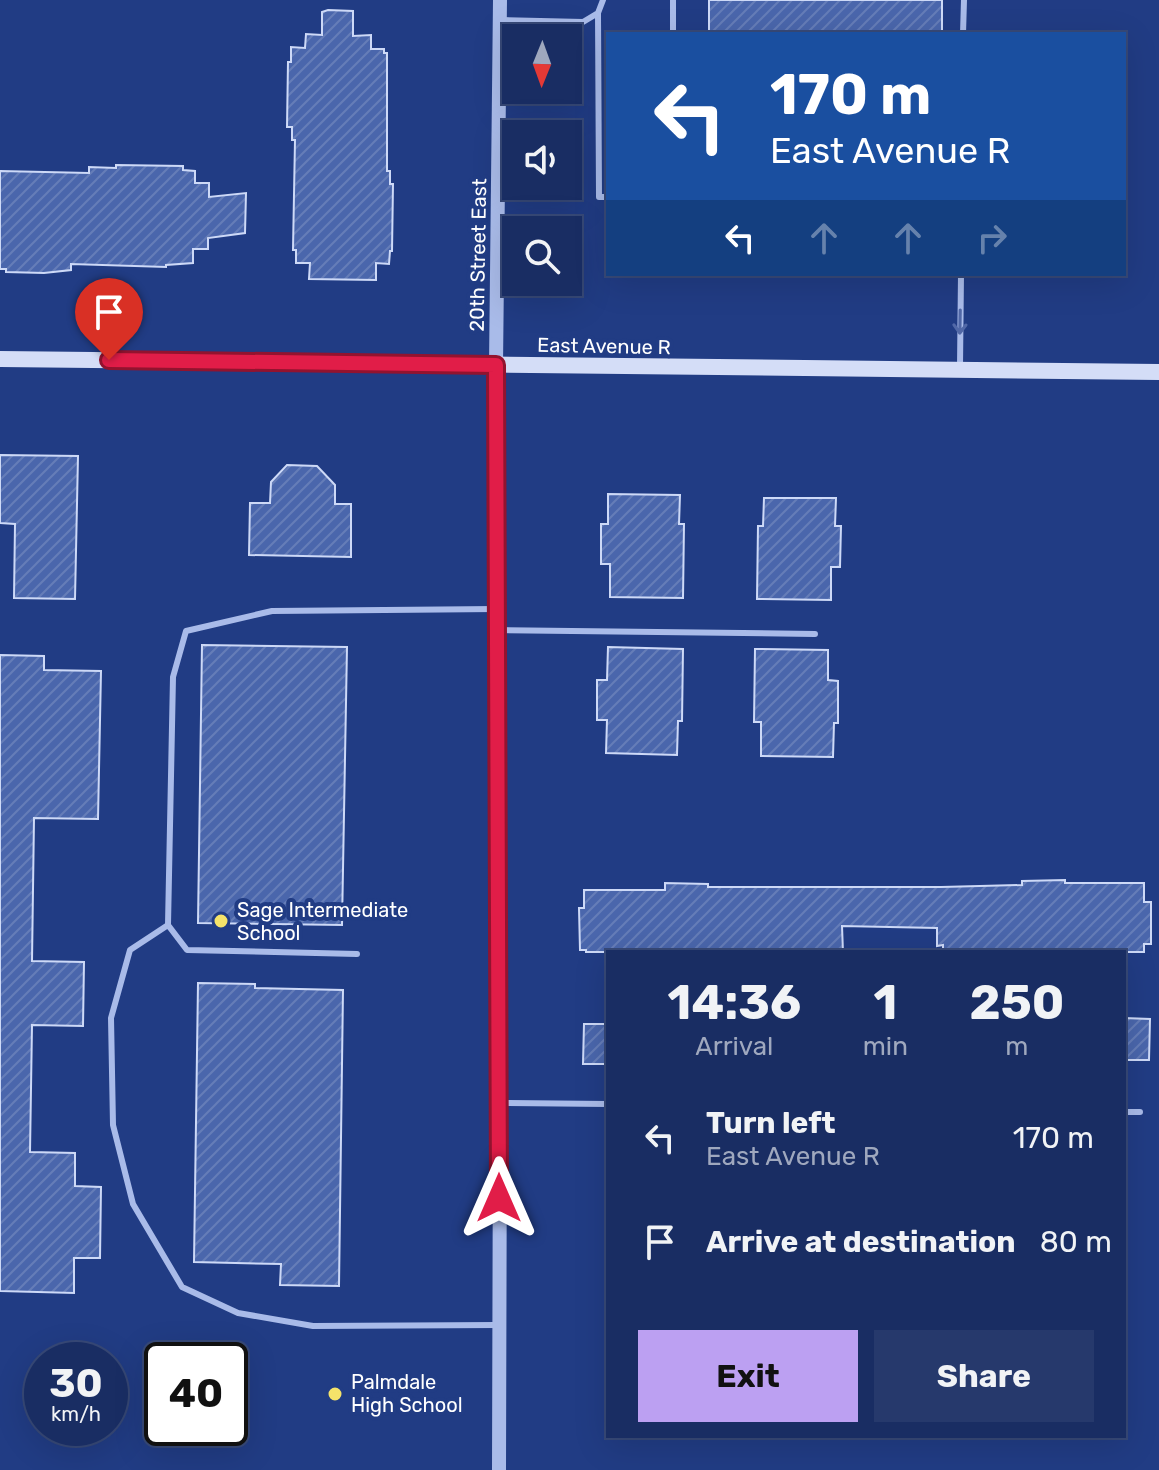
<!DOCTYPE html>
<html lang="en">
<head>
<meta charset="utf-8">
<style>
  :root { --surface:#192d63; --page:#26396c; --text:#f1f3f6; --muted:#9fa8be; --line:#374978; --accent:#bca0f2 }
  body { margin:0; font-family:Rubik,sans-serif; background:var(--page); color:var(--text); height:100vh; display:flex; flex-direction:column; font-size:30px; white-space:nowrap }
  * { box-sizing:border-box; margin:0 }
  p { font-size:26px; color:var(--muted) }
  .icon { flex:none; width:44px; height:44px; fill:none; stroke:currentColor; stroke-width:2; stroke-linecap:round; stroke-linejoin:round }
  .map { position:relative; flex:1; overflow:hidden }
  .panel { position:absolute; left:606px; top:950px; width:520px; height:488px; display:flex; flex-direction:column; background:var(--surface); border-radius:0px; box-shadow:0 8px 32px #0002,0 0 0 2px var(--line) }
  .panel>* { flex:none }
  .guide { position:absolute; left:606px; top:32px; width:520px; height:244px; border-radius:0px; box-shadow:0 8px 32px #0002,0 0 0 2px var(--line); background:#1a4fa0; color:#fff; overflow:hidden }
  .needle { width:52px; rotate:181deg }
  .tools { position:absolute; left:502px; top:24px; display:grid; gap:16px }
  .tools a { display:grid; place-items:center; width:80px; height:80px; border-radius:0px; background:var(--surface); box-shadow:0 8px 32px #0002,0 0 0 2px var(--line); font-size:40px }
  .speed { position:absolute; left:24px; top:1342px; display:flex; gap:16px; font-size:40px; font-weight:700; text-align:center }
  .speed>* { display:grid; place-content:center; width:104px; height:104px; border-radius:50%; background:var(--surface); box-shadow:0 8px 32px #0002,0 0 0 2px var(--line); line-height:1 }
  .speed small { font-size:20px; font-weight:400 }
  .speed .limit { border:4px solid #111; border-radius:12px; background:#fff; color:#111 }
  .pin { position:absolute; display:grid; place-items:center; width:68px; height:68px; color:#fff; margin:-82px -34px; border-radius:50% 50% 50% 0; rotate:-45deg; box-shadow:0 0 8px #0007 }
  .pin .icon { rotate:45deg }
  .me { position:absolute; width:88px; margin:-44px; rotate:0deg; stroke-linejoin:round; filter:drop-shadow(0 0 6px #0008) }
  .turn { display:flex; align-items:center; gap:28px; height:168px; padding:0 32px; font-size:36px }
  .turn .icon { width:104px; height:104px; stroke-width:2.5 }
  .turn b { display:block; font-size:56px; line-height:68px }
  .lanes { display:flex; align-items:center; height:76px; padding:0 32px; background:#0003; justify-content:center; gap:40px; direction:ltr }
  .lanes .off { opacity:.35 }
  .eta { display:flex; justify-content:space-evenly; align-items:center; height:136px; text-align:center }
  .eta b { font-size:48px; font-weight:700; line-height:56px }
  .action { display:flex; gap:16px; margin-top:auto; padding:16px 32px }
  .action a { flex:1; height:92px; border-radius:0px; background:var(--accent); color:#111; font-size:32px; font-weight:700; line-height:92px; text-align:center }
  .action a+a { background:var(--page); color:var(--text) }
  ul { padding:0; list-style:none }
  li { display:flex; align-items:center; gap:24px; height:104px; padding:0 32px }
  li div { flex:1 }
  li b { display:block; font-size:30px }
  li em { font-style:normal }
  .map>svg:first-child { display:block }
  .building { fill:url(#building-hatch); stroke:#cdd9f7; stroke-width:2 }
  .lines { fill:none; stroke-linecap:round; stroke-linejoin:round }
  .service { stroke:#a9bbe9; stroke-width:6 }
  .tertiary { stroke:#a9bbe9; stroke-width:14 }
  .secondary { stroke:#d4ddf7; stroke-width:16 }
  .oneway { stroke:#5168a7 }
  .route-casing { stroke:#92132f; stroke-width:20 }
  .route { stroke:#e11d48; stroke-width:14 }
  .poi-dot { fill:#f5e36a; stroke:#213c84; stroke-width:3 }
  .labels { text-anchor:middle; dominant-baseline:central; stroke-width:8; stroke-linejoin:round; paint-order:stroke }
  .street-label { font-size:20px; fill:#fff; stroke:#213c84 }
  .poi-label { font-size:20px; fill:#fff; stroke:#213c84; text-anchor:start }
</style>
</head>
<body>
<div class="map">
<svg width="1159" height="1470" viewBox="0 0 1159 1470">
  <defs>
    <pattern id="building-hatch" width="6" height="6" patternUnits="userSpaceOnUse" patternTransform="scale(2)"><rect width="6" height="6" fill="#4a66ac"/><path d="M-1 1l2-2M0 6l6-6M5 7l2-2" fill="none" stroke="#657db8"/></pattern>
  </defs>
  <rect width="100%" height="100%" fill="#213c84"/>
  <!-- building -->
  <path class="building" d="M709,0H942V34H709Z
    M328,10L353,11V36L371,35V49H384V53H387V171H390V184H393L392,251H390L389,264L376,263V280L309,279L310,263H296V250H293L295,140H292V127H287L288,62H291V47L305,48L306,34L322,35V12Z
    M116,165L183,166V170L195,171V183H209V197L246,193L245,233L208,238V249H193V263L166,265V267L71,264V270L44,273L6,272V269H0V171L89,173V167L116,168Z
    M0,455L78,456L75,599L14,598L15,524L0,523Z
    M287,465L317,466L335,485V504H351V557L249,555L250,503H270L271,482Z
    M608,494L680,495L679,524H684L683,598L610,597V564H601V524H608Z
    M764,498H836L835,526H841L840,567H831V600L757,599L758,526H763Z
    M202,645L347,647L342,925L198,923Z
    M608,647L683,649L682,721H678L677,755L606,753L607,720H597V680H607Z
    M755,649L828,650V680L838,681V723H834L833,757L761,756V722H754Z
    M0,655L44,656V670L101,671L98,819L34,818L32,961L84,962L83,1026L32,1025L30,1152L75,1153V1186L101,1187L100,1258H74V1293L0,1291Z
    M1065,880V883H1144V902H1151V944H1144V952H943V945L937,946V928L842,926L843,952H586V950H580L579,908H584V890H665V883L708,884V887H941L1022,885V881Z
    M198,983L255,984V988L343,990L339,1286L280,1285L281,1264L194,1262Z
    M1124,1018L1150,1019L1149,1060H1124Z
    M584,1024H608V1064H583Z"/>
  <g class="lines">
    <!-- service -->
    <path class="service" d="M598,13L599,197H608
      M500,20L583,22L598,13L603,0
      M673,34V0
      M963,34L964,0
      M960,366L961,274
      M497,630L815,634
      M168,925L130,950L111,1018L113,1125L133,1204L182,1287L238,1313L313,1326L498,1325
      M357,954L187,950L168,925L173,677L186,631L272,611L496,609
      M500,1103L608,1104
      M1124,1112H1140"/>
    <!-- tertiary -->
    <path class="tertiary" d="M499,1470L500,1103L496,365L500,0"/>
    <!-- secondary -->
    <path class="secondary" d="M0,359L1159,372"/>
  </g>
  <!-- one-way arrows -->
  <defs><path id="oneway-shaft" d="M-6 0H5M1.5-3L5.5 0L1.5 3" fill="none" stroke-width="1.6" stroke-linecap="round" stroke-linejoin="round" transform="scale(2)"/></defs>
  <use class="oneway" href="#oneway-shaft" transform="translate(960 322) rotate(91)"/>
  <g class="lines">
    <defs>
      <path id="route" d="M109,360L496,365L499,1198"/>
    </defs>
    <!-- route casing -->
    <use href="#route" class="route-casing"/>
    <!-- route -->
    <use href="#route" class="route"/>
  </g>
  <!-- markers -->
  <g class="poi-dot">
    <circle cx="221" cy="921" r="8"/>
    <circle cx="335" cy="1394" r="8"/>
  </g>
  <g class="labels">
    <!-- street labels -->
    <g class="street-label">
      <text transform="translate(478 255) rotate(-89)">20th Street East</text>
      <text transform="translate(604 346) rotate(1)">East Avenue R</text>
    </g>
    <!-- poi labels -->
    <g class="poi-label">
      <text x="237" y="910">Sage Intermediate<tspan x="237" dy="23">School</tspan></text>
      <text x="351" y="1382">Palmdale<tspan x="351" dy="23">High School</tspan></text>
    </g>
  </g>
</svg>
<div class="tools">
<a><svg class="needle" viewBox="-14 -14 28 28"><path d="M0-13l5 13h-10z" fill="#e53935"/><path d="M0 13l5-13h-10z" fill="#9fa8be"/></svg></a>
<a><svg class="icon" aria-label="sound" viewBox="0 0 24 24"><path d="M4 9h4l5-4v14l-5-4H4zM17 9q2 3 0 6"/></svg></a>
<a><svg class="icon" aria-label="search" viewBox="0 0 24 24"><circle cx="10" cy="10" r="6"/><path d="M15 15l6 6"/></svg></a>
</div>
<div class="speed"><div>30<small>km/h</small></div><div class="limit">40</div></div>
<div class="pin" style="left:109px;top:360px;background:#d93025"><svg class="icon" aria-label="arrive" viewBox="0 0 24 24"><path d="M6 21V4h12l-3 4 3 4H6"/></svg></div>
<svg class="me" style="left:499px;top:1198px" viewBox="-20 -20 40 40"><path d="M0-17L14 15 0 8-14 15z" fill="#e11d48" stroke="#fff" stroke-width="4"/></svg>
<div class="guide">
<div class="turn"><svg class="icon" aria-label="left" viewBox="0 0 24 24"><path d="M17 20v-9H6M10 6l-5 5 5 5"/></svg><div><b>170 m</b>East Avenue R</div></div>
<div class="lanes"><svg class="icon" aria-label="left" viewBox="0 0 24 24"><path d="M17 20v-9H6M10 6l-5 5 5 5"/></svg><svg class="icon off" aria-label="ahead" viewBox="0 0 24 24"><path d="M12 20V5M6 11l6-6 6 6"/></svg><svg class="icon off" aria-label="ahead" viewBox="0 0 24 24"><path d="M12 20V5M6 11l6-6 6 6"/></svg><svg class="icon off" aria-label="right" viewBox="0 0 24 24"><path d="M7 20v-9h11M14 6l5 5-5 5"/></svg></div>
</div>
<section class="panel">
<div class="eta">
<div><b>14:36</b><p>Arrival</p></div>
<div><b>1</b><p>min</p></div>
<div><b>250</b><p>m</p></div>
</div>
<ul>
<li><svg class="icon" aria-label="left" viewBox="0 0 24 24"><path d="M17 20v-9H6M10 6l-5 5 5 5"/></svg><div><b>Turn left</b><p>East Avenue R</p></div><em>170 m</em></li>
<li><svg class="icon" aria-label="arrive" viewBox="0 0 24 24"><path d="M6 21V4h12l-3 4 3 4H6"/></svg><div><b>Arrive at destination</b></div><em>80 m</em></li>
</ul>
<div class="action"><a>Exit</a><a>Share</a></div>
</section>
</div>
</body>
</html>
